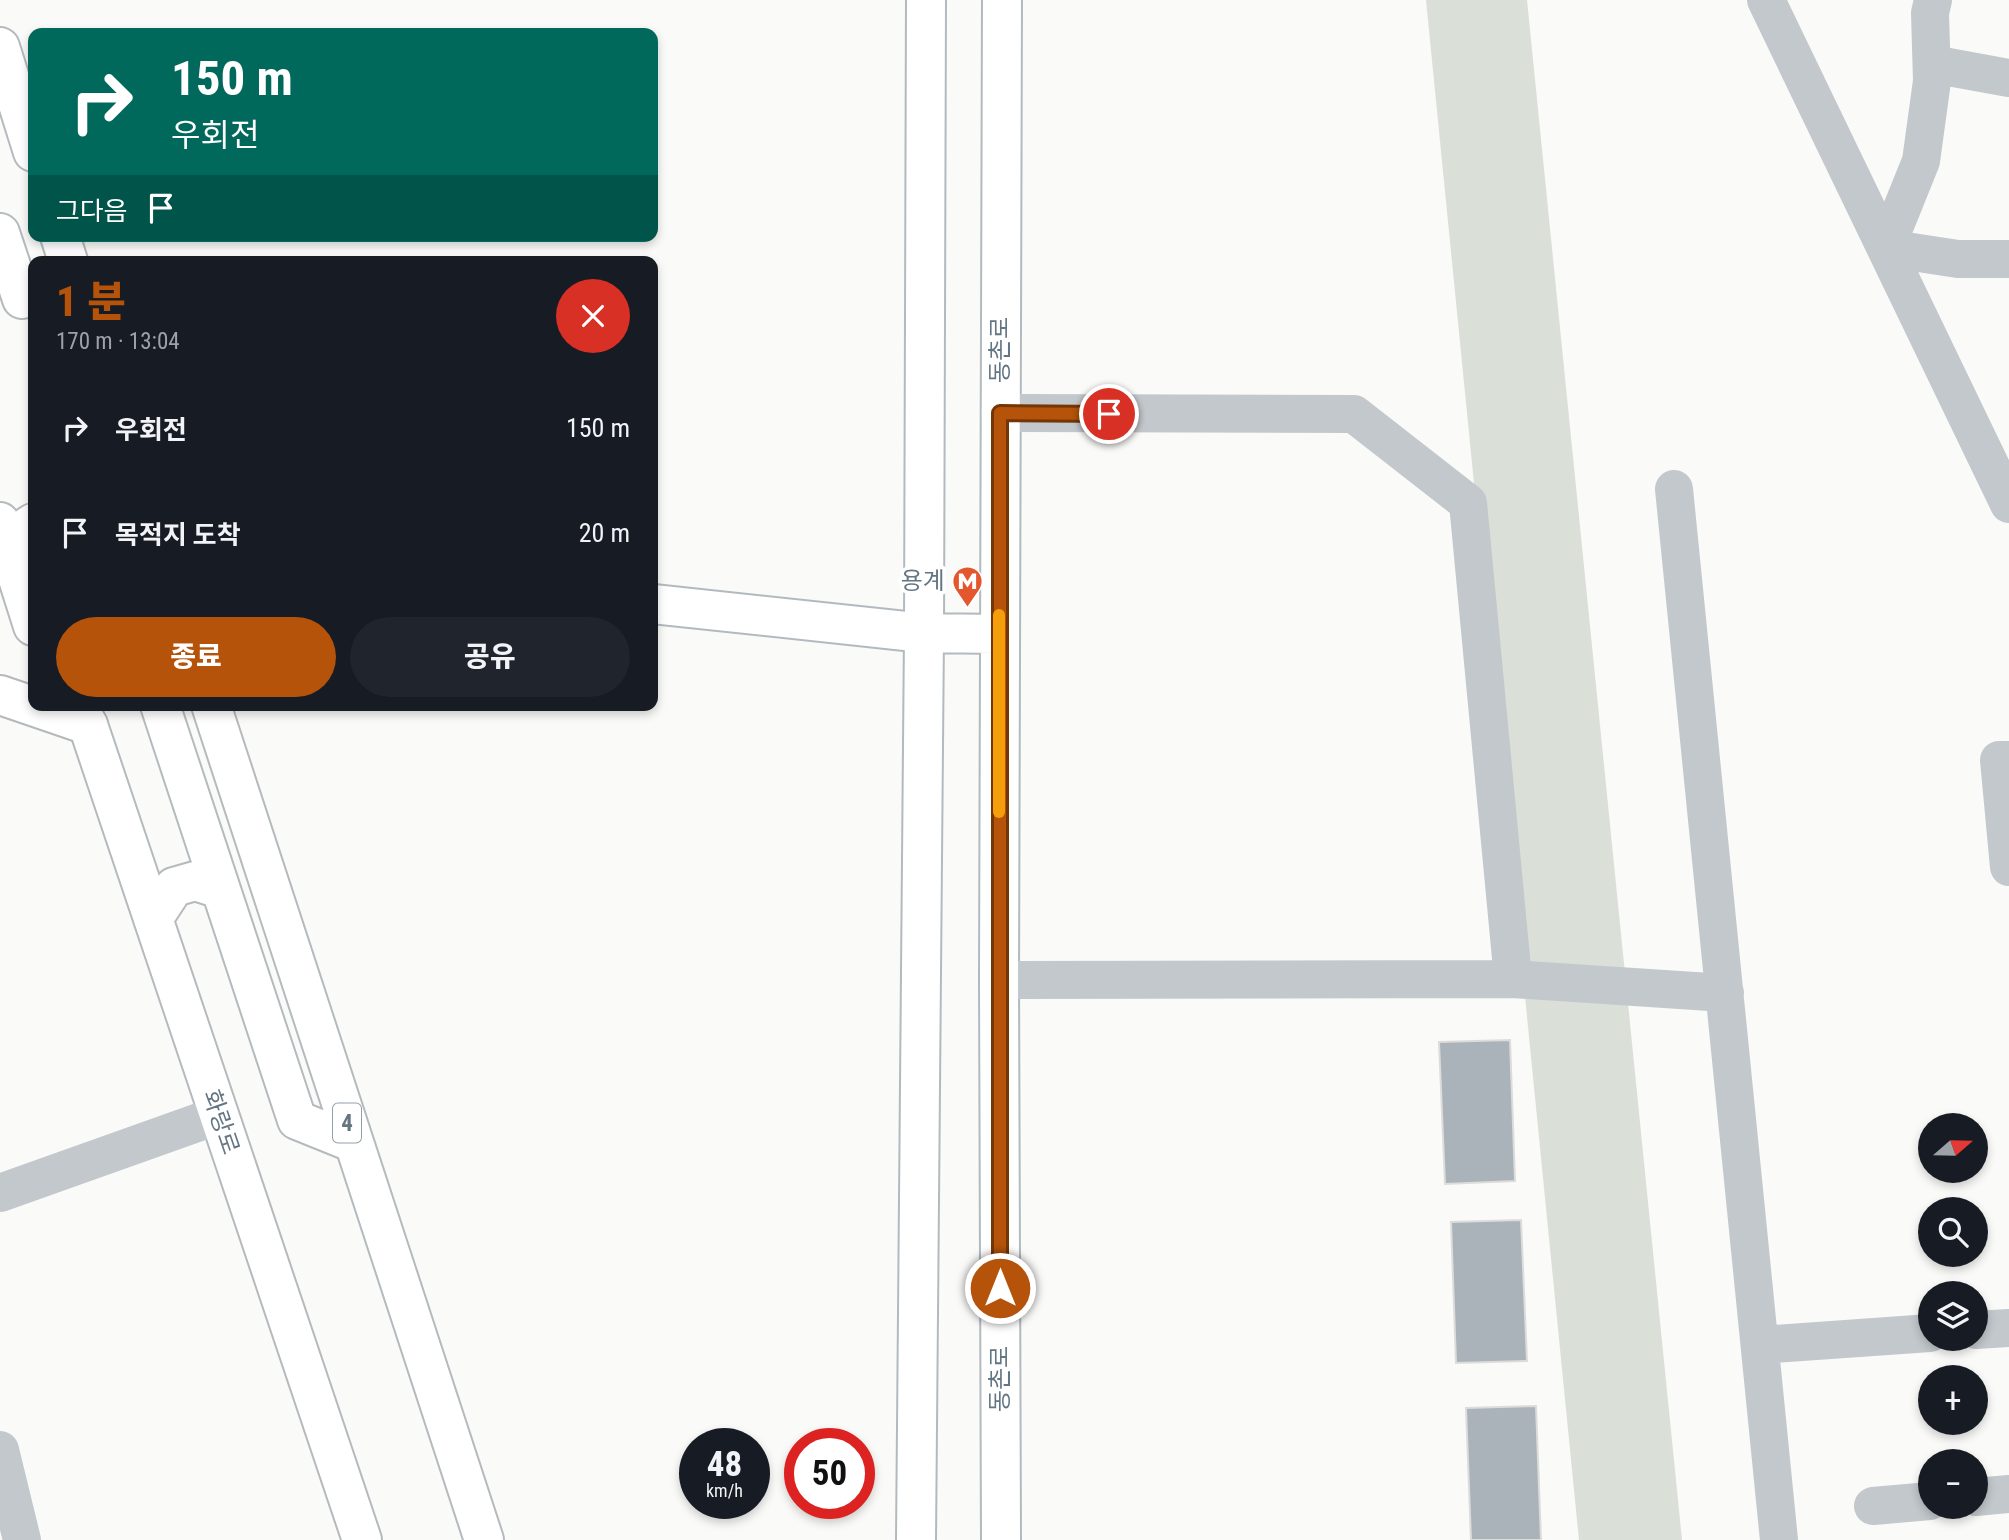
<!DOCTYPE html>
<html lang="ko">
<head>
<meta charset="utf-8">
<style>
  :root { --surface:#171b24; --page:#20242c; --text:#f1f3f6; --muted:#9ea1a6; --accent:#b45309 }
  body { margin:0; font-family:"Roboto Condensed","Noto Sans KR",sans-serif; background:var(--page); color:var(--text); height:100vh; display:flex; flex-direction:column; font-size:26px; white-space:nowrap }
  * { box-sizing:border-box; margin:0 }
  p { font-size:23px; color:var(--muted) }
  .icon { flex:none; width:38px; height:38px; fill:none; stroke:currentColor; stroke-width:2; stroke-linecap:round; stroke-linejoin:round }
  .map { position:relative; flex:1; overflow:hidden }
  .details { position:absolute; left:28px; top:256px; width:630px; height:455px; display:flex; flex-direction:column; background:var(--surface); border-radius:14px; box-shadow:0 4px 10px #0003 }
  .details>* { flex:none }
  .top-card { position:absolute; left:28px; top:28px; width:630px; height:214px; border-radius:14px; box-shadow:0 4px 10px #0003; background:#00695c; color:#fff; overflow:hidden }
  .needle { width:46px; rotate:70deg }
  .tools { position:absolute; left:1918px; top:1113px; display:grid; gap:14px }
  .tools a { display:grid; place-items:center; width:70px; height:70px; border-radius:50%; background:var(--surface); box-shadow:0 4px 10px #0003; font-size:35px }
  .speed { position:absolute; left:679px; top:1428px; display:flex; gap:14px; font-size:35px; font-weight:700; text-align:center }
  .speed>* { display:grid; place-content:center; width:91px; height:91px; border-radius:50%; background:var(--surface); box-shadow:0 4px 10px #0003; line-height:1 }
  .speed small { font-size:18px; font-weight:400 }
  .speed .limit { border:10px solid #d22; background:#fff; color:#111 }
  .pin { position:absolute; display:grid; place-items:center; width:60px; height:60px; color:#fff; margin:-30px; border:4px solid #fff; border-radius:50%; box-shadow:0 2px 7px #0007 }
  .me { position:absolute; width:77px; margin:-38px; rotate:0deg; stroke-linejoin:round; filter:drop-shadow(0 0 5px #0008) }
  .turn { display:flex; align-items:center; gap:24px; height:147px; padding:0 28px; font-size:32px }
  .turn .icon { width:91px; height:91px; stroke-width:2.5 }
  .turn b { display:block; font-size:49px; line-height:60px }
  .then { display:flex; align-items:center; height:66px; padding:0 28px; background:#0003; gap:14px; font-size:26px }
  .round { display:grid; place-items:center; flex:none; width:74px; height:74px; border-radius:37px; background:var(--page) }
  .summary { display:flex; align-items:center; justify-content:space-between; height:119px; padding:0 28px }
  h1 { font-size:42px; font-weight:800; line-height:52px; color:var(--accent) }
  .primary-button { display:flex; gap:14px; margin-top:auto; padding:14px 28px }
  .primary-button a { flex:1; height:80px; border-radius:42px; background:var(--accent); color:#fff; font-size:28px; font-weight:800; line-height:80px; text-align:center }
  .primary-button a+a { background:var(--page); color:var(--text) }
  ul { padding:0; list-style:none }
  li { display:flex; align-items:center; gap:21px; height:105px; padding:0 28px }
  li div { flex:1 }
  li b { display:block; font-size:26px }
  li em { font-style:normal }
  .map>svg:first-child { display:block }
  .green { fill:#dadfd7 }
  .building { fill:#aab3b9; stroke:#dcdcda; stroke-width:2 }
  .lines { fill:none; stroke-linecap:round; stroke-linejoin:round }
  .secondary-casing { stroke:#b3babf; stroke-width:42 }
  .primary-casing { stroke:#b5babe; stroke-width:42 }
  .highway-casing { stroke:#b4b9bd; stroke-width:42 }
  .street { stroke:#c3c8cc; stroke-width:38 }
  .secondary { stroke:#fff; stroke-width:38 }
  .primary { stroke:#fff; stroke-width:38 }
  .highway { stroke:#fff; stroke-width:38 }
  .route-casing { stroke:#753606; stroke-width:18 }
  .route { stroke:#b45309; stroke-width:12 }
  .slow { stroke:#f59e0b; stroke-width:12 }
  .labels { text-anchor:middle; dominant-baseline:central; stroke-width:7; stroke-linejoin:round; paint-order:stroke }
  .shield { fill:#fff; stroke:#939fa8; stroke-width:2 }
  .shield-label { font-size:23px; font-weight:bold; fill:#657683 }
  .street-label { font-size:24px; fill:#657683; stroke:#fff }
  .poi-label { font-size:24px; fill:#657683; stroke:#fff; text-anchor:end }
</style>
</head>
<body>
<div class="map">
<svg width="2009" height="1540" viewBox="0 0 2009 1540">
  <rect width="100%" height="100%" fill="#fafaf8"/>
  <!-- green -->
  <path class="green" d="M1426,0H1527L1682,1540H1579Z"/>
  <!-- building -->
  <path class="building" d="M1510,1040L1515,1181L1445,1184L1439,1042Z
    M1521,1220L1527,1361L1456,1363L1451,1222Z
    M1536,1406L1541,1540H1471L1466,1408Z"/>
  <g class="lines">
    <defs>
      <path id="secondary" d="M653,604L924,633L999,634
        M916,1540L924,633L926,0
        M1001,1540L999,980L1002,0"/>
      <path id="primary" d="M0,47L33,152
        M0,233L22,299L33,295
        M60,236L68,261
        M0,522L33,626
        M6,541L33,523
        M77,705L88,725L362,1540
        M160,705L297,1120L354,1143
        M211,705L484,1540
        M153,919L174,887L195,881L220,889"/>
      <path id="highway" d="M0,545L6,541
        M0,695L88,725"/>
    </defs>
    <!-- secondary casing -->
    <use href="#secondary" class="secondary-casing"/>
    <!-- primary casing -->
    <use href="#primary" class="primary-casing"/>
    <!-- highway casing -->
    <use href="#highway" class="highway-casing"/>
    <!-- street -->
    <path class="street" d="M1766,0L2009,504
      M1933,0L1930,13L1932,81L1921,161L1886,248L1958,259H2009
      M1932,64L2009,78
      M1000,413L1354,414L1468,503L1513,979
      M1674,489L1779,1540
      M2009,760H1999L2009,867
      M999,980L1513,979L1725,993
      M0,1193L219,1115
      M1976,1330L2009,1328
      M1760,1345L1930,1333
      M0,1450L22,1540
      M1976,1497L2009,1494
      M1873,1506L1930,1501"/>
    <!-- secondary -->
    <use href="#secondary" class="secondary"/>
    <!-- primary -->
    <use href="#primary" class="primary"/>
    <!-- highway -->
    <use href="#highway" class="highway"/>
  </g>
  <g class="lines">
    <defs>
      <path id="route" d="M1000,1288V413L1109,414"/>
    </defs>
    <!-- route casing -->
    <use href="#route" class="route-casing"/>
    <!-- route -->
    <use href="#route" class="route"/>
    <!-- slow -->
    <path class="slow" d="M999,812V615"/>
  </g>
  <!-- icons -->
  <defs>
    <symbol id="metro-pin" viewBox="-11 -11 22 30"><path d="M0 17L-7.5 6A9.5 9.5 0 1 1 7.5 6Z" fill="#e4572e" stroke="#fff"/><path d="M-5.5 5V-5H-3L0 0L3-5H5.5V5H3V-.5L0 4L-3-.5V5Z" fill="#fff"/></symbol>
  </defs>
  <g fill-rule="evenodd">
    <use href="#metro-pin" x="950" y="564" width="35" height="47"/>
  </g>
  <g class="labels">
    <!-- shield labels -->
    <rect class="shield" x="333" y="1103.5" width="28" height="39" rx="5"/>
    <g class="shield-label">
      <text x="347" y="1123">4</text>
    </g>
    <!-- street labels -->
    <g class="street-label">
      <text transform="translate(1000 350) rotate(-90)">동촌로</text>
      <text transform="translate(221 1122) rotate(71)">화랑로</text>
      <text transform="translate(1000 1379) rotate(-90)">동촌로</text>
    </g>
    <!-- poi labels -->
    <g class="poi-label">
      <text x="945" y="581">용계</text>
    </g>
  </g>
</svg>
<div class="tools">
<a><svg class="needle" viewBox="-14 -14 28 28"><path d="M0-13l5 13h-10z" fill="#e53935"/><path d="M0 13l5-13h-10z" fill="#9ea1a6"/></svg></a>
<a><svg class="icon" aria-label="search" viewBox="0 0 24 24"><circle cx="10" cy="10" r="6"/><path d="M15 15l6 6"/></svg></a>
<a><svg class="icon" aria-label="layers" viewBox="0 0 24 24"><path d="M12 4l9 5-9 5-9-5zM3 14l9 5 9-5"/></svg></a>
<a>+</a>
<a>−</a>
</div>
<div class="speed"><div>48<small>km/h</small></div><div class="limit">50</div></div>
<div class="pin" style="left:1109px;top:414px;background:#d93025"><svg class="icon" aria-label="arrive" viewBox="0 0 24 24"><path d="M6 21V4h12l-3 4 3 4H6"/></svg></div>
<svg class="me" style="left:1000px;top:1288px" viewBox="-20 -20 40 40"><circle r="17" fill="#b45309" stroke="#fff" stroke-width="3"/><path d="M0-11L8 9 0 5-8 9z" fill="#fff"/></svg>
<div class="top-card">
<div class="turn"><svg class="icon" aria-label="right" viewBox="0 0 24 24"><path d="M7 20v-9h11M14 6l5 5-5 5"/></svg><div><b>150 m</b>우회전</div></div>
<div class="then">그다음<svg class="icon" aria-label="arrive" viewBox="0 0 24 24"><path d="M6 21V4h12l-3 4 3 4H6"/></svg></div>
</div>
<section class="details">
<div class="summary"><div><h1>1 분</h1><p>170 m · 13:04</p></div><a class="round" style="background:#d93025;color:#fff"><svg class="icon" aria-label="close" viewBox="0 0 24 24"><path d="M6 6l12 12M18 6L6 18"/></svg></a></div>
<ul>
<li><svg class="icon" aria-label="right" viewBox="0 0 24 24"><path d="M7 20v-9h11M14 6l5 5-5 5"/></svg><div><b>우회전</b></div><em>150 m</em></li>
<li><svg class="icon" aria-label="arrive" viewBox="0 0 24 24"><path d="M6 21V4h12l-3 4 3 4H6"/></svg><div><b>목적지 도착</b></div><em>20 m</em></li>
</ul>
<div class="primary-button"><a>종료</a><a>공유</a></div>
</section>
</div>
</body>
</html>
